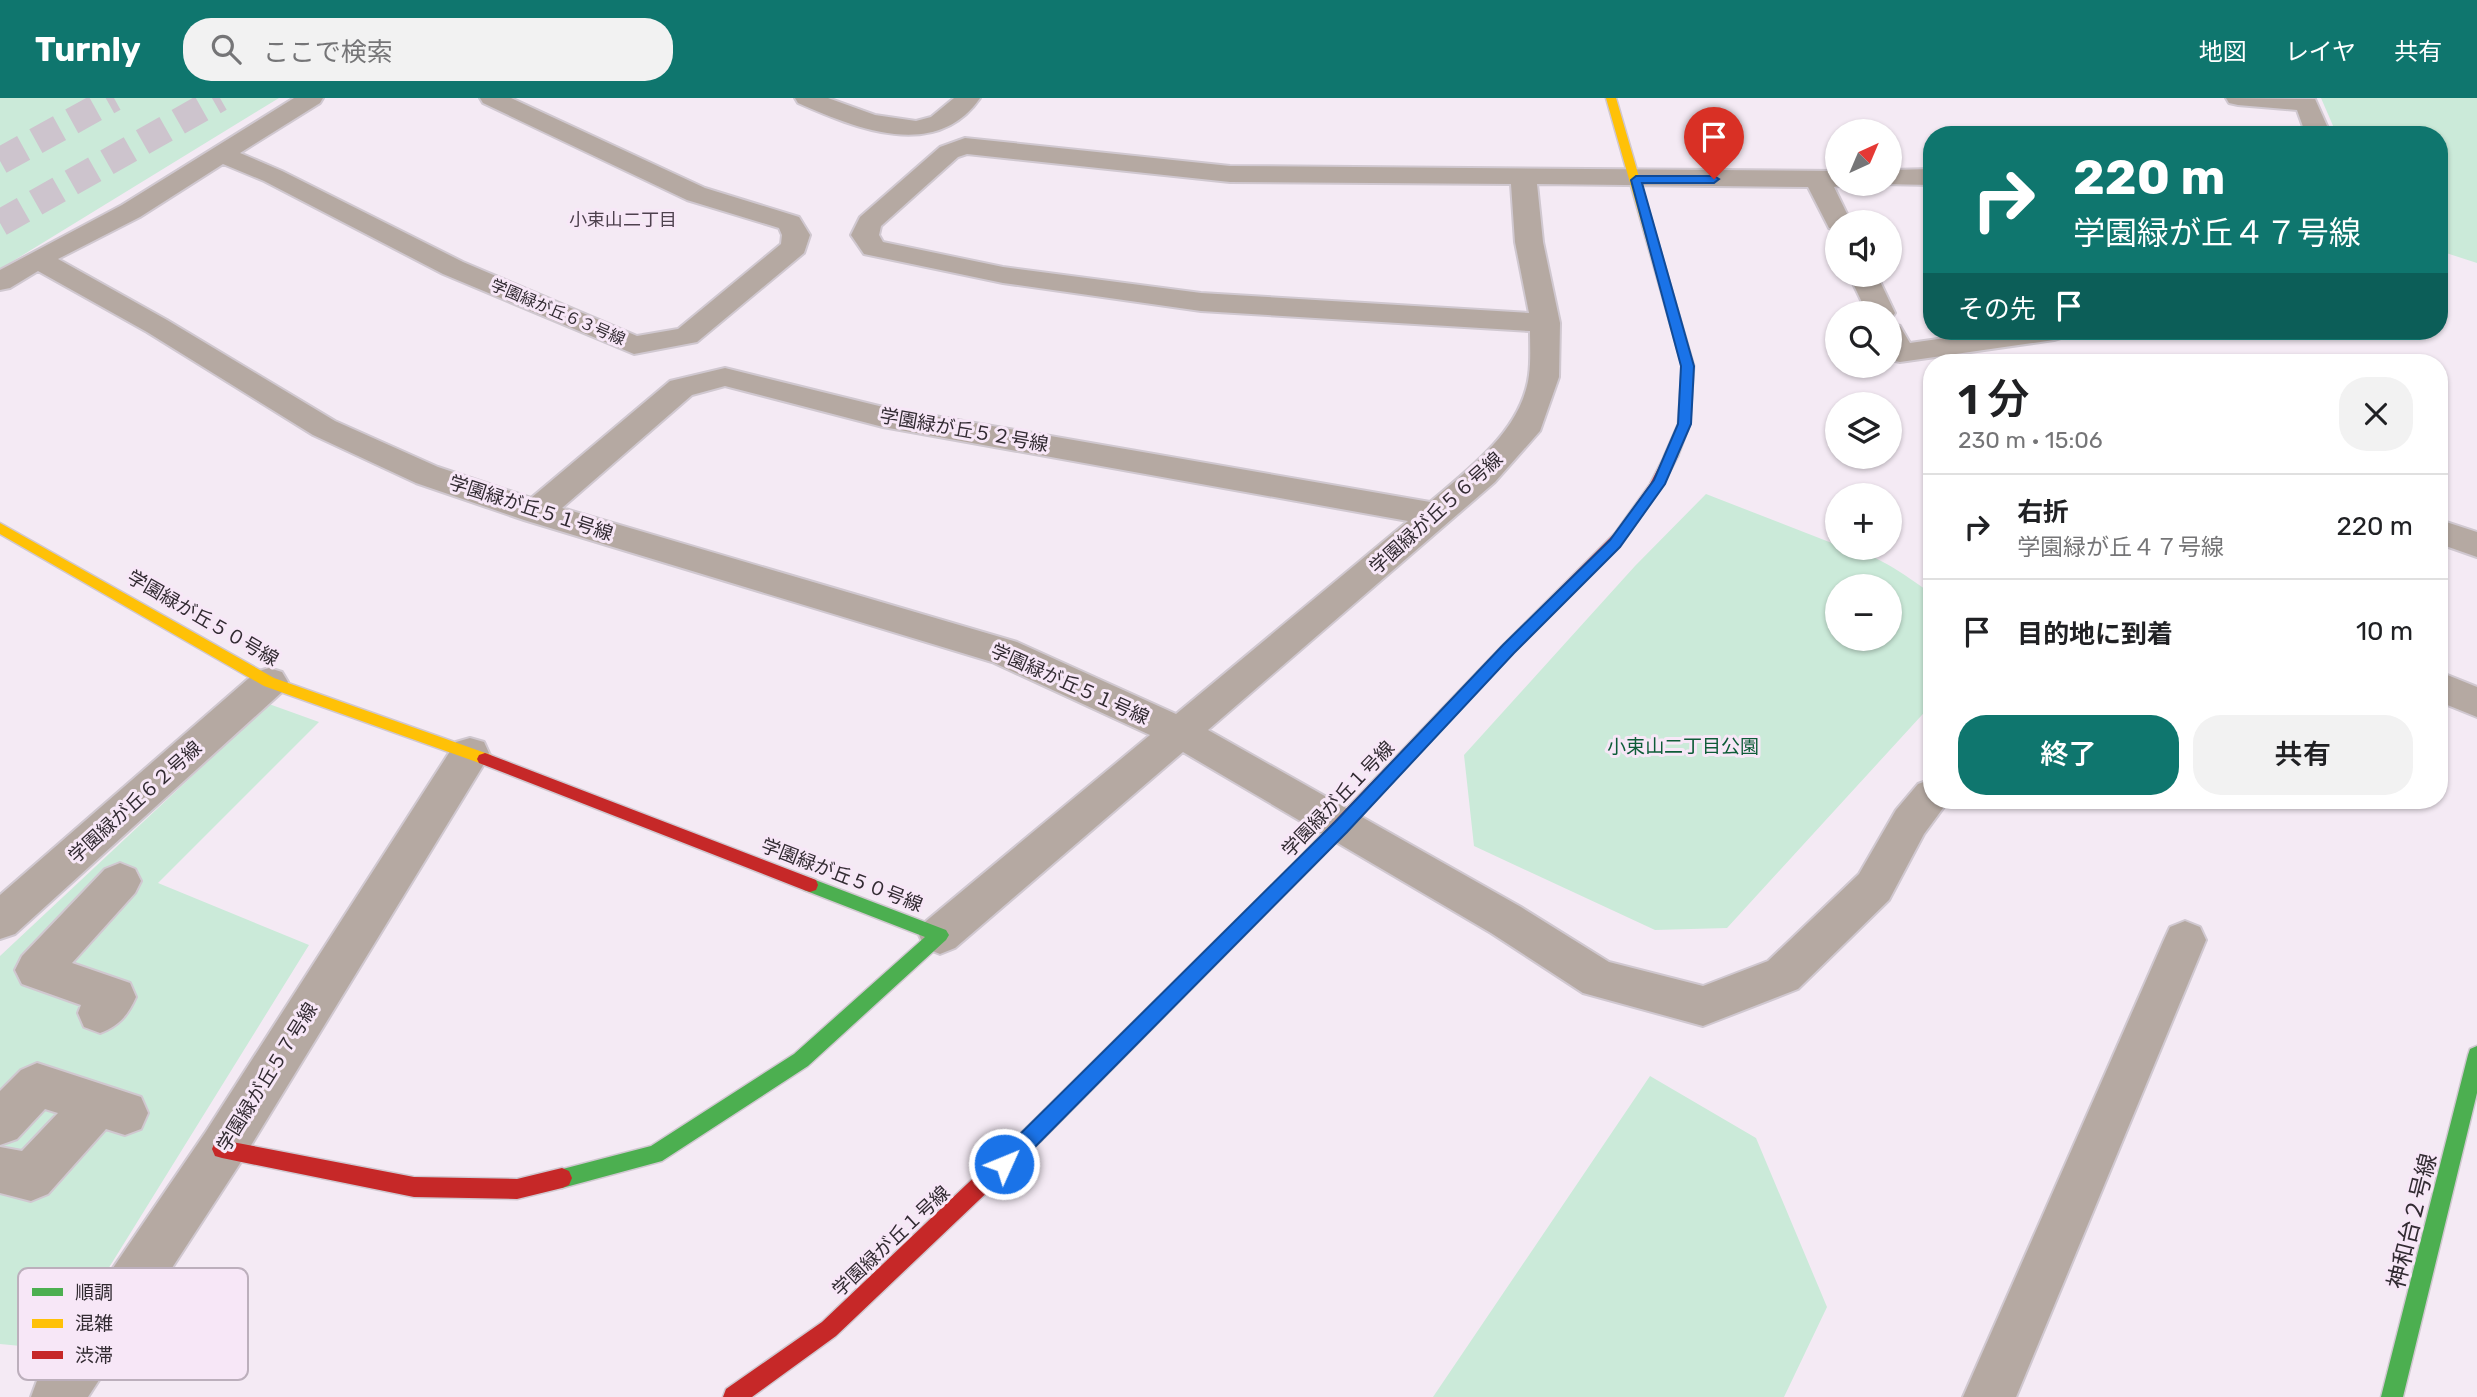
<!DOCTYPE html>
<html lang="ja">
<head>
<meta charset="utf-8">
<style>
  :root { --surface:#fff; --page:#f2f2f2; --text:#202124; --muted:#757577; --line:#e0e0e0; --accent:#0f766e }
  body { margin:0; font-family:Rubik,"Noto Sans JP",sans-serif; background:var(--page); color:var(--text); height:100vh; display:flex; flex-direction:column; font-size:26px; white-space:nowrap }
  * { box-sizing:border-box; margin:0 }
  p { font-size:23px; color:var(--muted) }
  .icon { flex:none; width:38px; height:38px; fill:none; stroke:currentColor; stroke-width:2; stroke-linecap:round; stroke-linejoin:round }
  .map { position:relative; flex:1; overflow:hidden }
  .drawer { position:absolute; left:1923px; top:256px; width:525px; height:455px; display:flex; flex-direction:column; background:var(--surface); border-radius:28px; box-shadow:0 2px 5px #0004 }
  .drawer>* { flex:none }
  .hud { position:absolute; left:1923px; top:28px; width:525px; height:214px; border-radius:28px; box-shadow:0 2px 5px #0004; background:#0f766e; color:#fff; overflow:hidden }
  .needle { width:46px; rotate:44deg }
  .tools { position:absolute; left:1825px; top:21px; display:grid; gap:14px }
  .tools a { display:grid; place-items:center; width:77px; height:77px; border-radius:50%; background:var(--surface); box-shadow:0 2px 5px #0004; font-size:35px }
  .pin { position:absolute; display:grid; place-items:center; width:60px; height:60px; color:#fff; margin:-72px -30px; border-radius:50% 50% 50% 0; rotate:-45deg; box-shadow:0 0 7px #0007 }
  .pin .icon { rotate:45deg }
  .me { position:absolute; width:77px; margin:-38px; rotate:46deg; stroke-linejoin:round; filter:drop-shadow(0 0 5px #0008) }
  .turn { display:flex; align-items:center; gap:24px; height:147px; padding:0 35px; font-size:32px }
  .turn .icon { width:91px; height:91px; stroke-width:2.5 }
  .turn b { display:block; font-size:49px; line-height:60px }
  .then { display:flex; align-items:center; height:66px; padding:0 35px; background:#0003; gap:14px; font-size:26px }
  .round { display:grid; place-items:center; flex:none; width:74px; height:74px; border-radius:28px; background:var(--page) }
  .headline { display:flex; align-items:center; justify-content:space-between; height:119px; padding:0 35px }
  h1 { font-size:42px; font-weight:600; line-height:52px }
  .primary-button { display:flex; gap:14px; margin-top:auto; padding:14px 35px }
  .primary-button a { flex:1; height:80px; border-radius:28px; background:var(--accent); color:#fff; font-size:28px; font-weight:600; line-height:80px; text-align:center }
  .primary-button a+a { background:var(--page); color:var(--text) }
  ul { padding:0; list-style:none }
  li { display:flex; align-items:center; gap:21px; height:105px; padding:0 35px; border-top:2px solid var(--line) }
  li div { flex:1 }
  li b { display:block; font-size:26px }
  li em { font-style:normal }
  header { display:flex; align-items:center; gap:42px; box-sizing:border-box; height:98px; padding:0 35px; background:var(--accent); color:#fff }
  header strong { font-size:33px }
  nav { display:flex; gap:38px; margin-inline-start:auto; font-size:24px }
  .search { width:490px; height:63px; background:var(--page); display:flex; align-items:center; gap:18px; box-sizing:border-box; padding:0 24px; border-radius:28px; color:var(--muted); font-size:26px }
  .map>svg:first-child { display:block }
  .green { fill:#cbead9; fill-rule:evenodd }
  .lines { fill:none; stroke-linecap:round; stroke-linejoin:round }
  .highway-tunnel { stroke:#cdc4cd; stroke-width:27; stroke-dasharray:27 14; stroke-linecap:butt }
  .street-casing { stroke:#d0c8d0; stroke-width:4 }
  .fast-casing { stroke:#d0c8d0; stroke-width:3 }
  .slow-casing { stroke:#d0c8d0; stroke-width:3 }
  .jam-casing { stroke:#d0c8d0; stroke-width:3 }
  .street { fill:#b5a9a2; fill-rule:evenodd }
  .fast { fill:#4caf50; fill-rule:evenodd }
  .slow { fill:#ffc107; fill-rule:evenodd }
  .jam { fill:#c62828; fill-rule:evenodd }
  .route { fill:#1a73e8; stroke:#114b97; stroke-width:2 }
  .labels { text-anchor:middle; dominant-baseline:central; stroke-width:6; stroke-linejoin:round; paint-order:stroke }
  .far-street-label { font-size:16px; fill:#322b32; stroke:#f7e7f7 }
  .far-neighbourhood-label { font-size:18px; fill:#4e414e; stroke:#f7e7f7 }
  .street-label { font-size:19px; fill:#322b32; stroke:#f7e7f7 }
  .park-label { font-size:19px; fill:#0e5c38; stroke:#f7e7f7 }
  .near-street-label { font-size:23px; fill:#322b32; stroke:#f7e7f7 }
  .key { fill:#f7e7f7; stroke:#bcafbc; stroke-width:2 }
  .key-label { font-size:19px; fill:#322b32 }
</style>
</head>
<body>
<header>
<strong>Turnly</strong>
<div class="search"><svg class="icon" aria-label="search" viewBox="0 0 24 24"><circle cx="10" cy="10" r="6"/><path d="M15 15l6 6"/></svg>ここで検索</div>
<nav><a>地図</a><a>レイヤ</a><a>共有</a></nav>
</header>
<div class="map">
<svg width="2477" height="1299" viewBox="0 0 2477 1299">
  <rect width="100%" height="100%" fill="#f4eaf4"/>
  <!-- green -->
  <path class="green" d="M0,0H279L0,171Z
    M2321,0H2477V165L2440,153V37H2337Z
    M1706,396L1837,447L1838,450C1870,450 1906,478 1932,496V606L1727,830L1655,832L1474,748L1464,657L1635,468ZM1838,488H1890V541H1838Z
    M269,606L319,624L158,785L309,847L74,1226L42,1250L0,1246V858Z
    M1650,978L1756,1040L1827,1209L1784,1299H1433Z"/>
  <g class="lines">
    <!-- highway-tunnel -->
    <path class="highway-tunnel" d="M0,63L114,0
      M0,125L220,0"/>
    <defs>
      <path id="street" d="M294,0H323L320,5L240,55L282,73L463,164L637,238L678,231L781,146L782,137L779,130L687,102L483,5L480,0H511L705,90L799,119L810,137L804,155L697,244L634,256L443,176L264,83L223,66L140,119L58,161L167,222L335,323L438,369L531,400L670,283L725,270L883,309L1430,404C1470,370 1522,332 1529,277C1531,263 1530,247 1530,233L1201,213L1003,185L864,156L851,137L860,119L940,49L965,40L1230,68L1838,73V86H1848L1834,89L1851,124H1838V132L1829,130L1808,89L1537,86L1543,144L1560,225L1559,279L1540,333L1495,384L1208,632L1521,809L1609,864L1703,888L1768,863L1859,776L1896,712L1918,686L1932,681V702H1949L1924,736L1889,802L1798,891L1703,928L1583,895L1491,835L1183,654L955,850L940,856L925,850L919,837L925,824L1150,637L992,564L524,422L416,385L313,337L147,234L38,173L10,190L0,192V172L122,107ZM967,56L1230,84L1511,86L1515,144L1529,215L1201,195L1003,169L883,144L879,137L881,128L958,59ZM725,288L883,329L1408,423L1176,616L1017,544L562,410L692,297Z
        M795,0H828L875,17L916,23L931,19L954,0H980C936,64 855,30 798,5Z
        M2226,0L2315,1L2331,37H2306L2297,12L2238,7L2229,5Z
        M1932,71V87L1882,86H1890V72Z
        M1849,177H1877L1895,215L1891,221L1890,215H1867Z
        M1890,225L1900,228L1910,245L1994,233H2069L2064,239L2054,242L1900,264L1890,262Z
        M2440,422L2477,434V459L2440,446Z
        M269,570L282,574L288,584L282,594L15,836L0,841V797L256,574Z
        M2440,574L2477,589V619L2440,604Z
        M470,640L484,644L489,655L484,666L239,1067L88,1299H31L38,1280L205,1035L456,644Z
        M120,765L135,771L141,783L135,795L72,865L130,885L136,899C128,917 119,928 100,935L84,929L78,915L81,907L22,886L15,872L22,858L105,771Z
        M2185,823L2200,829L2206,842L2016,1299H1963L2164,842L2170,829Z
        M37,965L141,999L148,1015L141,1031L125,1037L106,1031L48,1096L31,1103L0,1095V1049L22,1053L58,1015L45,1011L17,1041L0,1047V993L21,972Z"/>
      <path id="fast" d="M810,780L946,832L949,837L946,842L808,968L662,1063L562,1090L555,1087L552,1080L555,1073L651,1048L794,956L925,839L804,792L802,787L804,782Z
        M2477,948V995L2403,1299H2381L2468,957L2470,951Z"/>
      <path id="slow" d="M1606,0H1616L1694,268L1690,326L1678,358L1671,362L1664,358L1678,326L1682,268Z
        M0,425L274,580L491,657L493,661L491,665L485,667L264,588L0,436Z
        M1304,759L1310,761L1312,766L1310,771L1041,1043L1034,1045L1027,1043L1024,1036L1027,1029L1298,761Z"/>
      <path id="jam" d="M1671,354L1678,358C1636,442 1575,491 1511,557C1443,628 1378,701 1310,771L1304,773L1298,771L1296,766L1298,761L1501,549L1615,435L1650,386L1666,355Z
        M485,655L816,782L818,787L816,792L810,794L804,792L479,665L477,661L479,657Z
        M1034,1027L1041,1029L1044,1036L1041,1043L836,1238L752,1299H723L726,1291L822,1224L1027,1029Z
        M222,1042L414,1079L517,1081L562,1070L569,1073L572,1080L569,1087L562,1090L517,1101L414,1099L222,1060L215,1058L212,1051L215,1044Z"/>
    </defs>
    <!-- street casing -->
    <use href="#street" class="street-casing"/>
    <!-- fast casing -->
    <use href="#fast" class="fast-casing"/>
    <!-- slow casing -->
    <use href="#slow" class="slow-casing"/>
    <!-- jam casing -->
    <use href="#jam" class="jam-casing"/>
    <!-- street -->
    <use href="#street" class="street"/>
    <!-- fast -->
    <use href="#fast" class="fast"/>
    <!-- slow -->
    <use href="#slow" class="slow"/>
    <!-- jam -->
    <use href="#jam" class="jam"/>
  </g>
  <!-- route -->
  <path class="route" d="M1636,78H1714L1719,81L1714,85H1642L1694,268L1691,326L1665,386L1620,449L1514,555L1347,734L1011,1073L1004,1075L997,1073L994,1066L997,1059L1335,724L1503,547L1610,442L1654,382L1678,326L1681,268L1631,82Z"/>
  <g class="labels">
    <!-- far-street labels -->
    <g class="far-street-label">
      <text transform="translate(558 214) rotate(23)">学園緑が丘６３号線</text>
    </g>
    <!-- far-neighbourhood labels -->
    <g class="far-neighbourhood-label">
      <text x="623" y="122">小束山二丁目</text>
    </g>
    <!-- street labels -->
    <g class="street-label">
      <text transform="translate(964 332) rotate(10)">学園緑が丘５２号線</text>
      <text transform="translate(531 410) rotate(18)">学園緑が丘５１号線</text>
      <text transform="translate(1436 415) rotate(-42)">学園緑が丘５６号線</text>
      <text transform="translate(203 520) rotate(30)">学園緑が丘５０号線</text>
      <text transform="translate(1070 586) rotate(24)">学園緑が丘５１号線</text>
      <text transform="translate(1338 701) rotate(-46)">学園緑が丘１号線</text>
      <text transform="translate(135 704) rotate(-42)">学園緑が丘６２号線</text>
      <text transform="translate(842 777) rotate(21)">学園緑が丘５０号線</text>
      <text transform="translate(267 979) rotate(-58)">学園緑が丘５７号線</text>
      <text transform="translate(891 1143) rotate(-43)">学園緑が丘１号線</text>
    </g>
    <!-- park labels -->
    <g class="park-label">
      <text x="1683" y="648">小束山二丁目公園</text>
    </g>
    <!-- near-street labels -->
    <g class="near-street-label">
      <text transform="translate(2412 1123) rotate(-76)">神和台２号線</text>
    </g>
  </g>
  <!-- legend -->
  <rect x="18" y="1170" width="230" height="112" rx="10" class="key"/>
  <rect x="32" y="1190" width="31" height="8" fill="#4caf50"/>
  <rect x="32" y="1221" width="31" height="9" fill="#ffc107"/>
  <rect x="32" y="1253" width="31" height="8" fill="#c62828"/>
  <g class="key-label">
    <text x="75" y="1201">順調</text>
    <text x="75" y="1232">混雑</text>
    <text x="75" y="1264">渋滞</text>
  </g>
</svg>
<div class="tools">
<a><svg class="needle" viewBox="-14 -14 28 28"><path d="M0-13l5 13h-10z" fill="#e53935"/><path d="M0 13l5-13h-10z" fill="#757577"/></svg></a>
<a><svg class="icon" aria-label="sound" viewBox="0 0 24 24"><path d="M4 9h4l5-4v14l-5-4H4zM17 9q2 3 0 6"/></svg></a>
<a><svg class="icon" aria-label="search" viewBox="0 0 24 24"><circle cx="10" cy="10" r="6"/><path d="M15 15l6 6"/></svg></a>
<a><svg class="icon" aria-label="layers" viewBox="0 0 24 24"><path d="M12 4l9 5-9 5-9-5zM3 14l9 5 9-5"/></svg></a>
<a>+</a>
<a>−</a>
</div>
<div class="pin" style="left:1714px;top:81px;background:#d93025"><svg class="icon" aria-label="arrive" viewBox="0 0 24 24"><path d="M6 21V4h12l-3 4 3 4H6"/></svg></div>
<svg class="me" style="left:1004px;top:1066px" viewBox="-20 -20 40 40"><circle r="17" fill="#1a73e8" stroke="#fff" stroke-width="3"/><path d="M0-11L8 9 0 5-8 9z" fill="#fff"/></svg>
<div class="hud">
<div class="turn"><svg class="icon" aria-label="right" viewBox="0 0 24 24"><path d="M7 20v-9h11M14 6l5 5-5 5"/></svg><div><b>220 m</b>学園緑が丘４７号線</div></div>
<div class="then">その先<svg class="icon" aria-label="arrive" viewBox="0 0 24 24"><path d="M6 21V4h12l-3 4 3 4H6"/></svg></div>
</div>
<section class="drawer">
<div class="headline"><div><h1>1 分</h1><p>230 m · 15:06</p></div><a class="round"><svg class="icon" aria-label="close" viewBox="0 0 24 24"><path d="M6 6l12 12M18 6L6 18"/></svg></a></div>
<ul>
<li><svg class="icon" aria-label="right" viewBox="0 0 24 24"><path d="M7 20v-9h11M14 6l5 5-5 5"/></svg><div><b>右折</b><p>学園緑が丘４７号線</p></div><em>220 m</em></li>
<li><svg class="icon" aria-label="arrive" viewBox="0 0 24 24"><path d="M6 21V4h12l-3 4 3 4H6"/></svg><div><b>目的地に到着</b></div><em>10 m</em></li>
</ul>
<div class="primary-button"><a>終了</a><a>共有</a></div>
</section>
</div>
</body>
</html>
